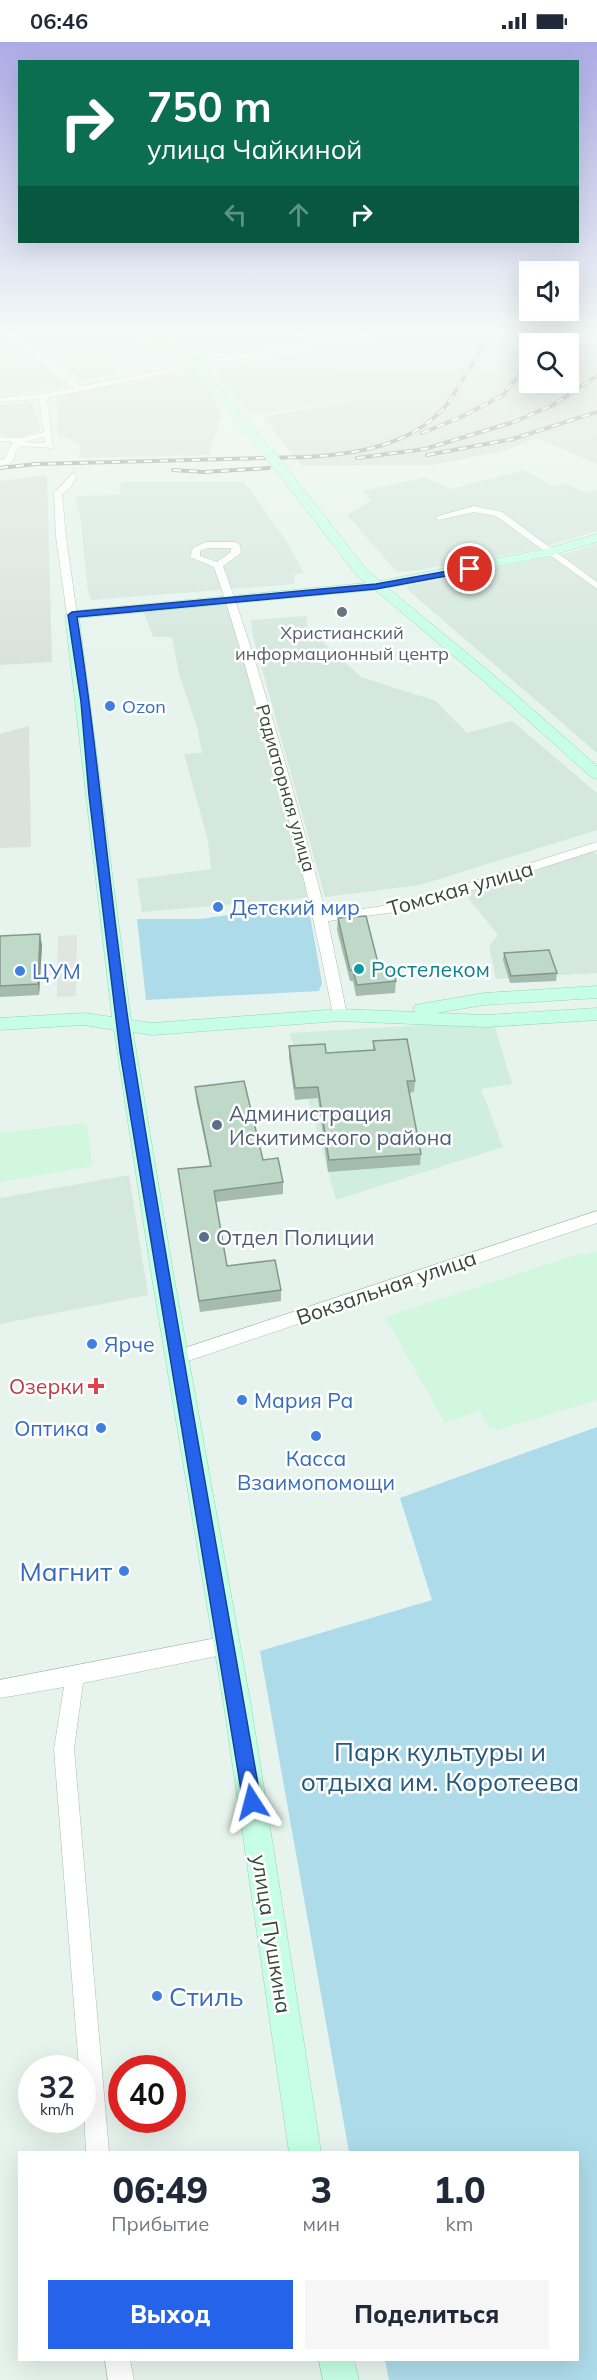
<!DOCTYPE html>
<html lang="ru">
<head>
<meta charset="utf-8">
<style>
  :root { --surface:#fff; --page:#f6f6f7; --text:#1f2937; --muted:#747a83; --accent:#2563eb }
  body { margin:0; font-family:Mulish,sans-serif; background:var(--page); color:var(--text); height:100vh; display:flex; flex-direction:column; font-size:22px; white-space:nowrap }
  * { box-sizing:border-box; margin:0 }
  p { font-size:20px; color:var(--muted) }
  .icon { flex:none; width:33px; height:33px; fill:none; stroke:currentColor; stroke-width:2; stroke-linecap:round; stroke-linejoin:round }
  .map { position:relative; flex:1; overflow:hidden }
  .sheet { position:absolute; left:18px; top:2109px; width:561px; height:210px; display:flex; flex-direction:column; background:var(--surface); border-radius:0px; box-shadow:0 6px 24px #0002 }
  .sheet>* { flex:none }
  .top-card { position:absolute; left:18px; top:18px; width:561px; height:183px; border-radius:0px; box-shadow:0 6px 24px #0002; background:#0b6e4f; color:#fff; overflow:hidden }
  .fabs { position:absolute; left:519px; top:219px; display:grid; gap:12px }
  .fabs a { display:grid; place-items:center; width:60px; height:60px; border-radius:0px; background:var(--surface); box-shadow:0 6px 24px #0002; font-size:30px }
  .speed { position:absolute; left:18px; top:2013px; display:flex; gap:12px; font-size:30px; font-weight:700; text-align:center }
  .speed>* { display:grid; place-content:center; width:78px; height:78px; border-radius:50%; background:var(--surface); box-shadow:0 6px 24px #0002; line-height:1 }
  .speed small { font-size:15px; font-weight:400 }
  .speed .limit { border:9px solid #d22; background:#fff; color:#111 }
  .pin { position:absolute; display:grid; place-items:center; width:51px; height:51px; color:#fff; margin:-26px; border:3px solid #fff; border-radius:50%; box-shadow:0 2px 6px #0007 }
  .me { position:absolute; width:66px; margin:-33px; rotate:351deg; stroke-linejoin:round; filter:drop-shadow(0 0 4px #0008) }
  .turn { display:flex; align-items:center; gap:21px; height:126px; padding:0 30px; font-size:27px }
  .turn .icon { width:78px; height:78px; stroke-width:2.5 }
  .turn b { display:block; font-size:42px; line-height:51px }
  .lanes { display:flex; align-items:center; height:57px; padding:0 30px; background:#0003; justify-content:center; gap:30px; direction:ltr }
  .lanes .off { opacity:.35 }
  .eta { display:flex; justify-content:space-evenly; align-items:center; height:102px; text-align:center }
  .eta b { font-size:36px; font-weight:800; line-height:42px }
  .action { display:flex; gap:12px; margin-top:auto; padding:12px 30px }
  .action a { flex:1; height:69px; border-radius:0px; background:var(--accent); color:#fff; font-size:24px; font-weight:800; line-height:69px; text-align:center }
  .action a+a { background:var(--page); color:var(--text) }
  .status { display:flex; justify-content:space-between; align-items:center; height:42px; padding:0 30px; background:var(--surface); direction:ltr }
  .status svg { height:16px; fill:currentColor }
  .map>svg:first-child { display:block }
  .residential { fill:#d5e8de }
  .commercial { fill:#d1f7df }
  .industrial { fill:#d9e3dc; fill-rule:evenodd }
  .education { fill:#d0eedf }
  .green { fill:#aedbea }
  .parking { fill:#dfe5e1 }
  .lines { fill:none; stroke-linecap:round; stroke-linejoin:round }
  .street-casing { stroke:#a9c0b3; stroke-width:1 }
  .secondary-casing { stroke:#95d6b7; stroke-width:1 }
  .street { fill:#fff; fill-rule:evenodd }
  .secondary { fill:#c6ffe5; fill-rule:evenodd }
  .rail-casing { stroke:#969696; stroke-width:4 }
  .rail { stroke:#fff; stroke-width:2; stroke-dasharray:8; stroke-linecap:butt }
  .secondary-bridge-casing { stroke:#95d6b7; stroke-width:12; stroke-linecap:butt }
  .secondary-bridge { stroke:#c6ffe5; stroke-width:11 }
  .wall { fill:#a4bbad }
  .shaded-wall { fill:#86988d }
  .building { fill:#bfd9c9; stroke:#86988d; stroke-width:1.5 }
  .route { fill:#2563eb; stroke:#184099; stroke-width:1.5 }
  .worship-dot { fill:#6b7280; stroke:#fff; stroke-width:2 }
  .shop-dot { fill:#3f7fe0; stroke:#fff; stroke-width:2 }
  .culture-dot { fill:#0f9aa8; stroke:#fff; stroke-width:2 }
  .service-dot { fill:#5c6f8a; stroke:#fff; stroke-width:2 }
  .health-dot { fill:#e0444e; stroke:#fff; stroke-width:2 }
  .labels { text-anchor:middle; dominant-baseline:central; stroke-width:5; stroke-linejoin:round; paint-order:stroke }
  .far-worship-label { font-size:18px; fill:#5b616d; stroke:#fff }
  .far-shop-label { font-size:18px; fill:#366cbe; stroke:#fff; text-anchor:start }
  .far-street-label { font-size:18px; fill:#36473d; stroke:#fff }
  .street-label { font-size:21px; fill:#36473d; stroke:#fff }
  .shop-label { font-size:21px; fill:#366cbe; stroke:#fff; text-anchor:start }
  .culture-label { font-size:21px; fill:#0d838f; stroke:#fff; text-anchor:start }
  .service-label { font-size:21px; fill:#4e5e75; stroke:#fff; text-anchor:start }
  .health-label { font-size:21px; fill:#be3a42; stroke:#fff; text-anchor:end }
  .near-shop-label { font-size:26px; fill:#366cbe; stroke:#fff; text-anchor:end }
  .near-park-label { font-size:26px; fill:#26587c; stroke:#fff }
</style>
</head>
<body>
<div class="status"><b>06:46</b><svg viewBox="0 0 49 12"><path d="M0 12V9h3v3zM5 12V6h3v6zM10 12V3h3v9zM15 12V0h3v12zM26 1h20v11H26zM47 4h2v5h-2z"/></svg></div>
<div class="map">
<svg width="597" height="2338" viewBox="0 0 597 2338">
  <rect width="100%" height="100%" fill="#e7f4ed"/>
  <!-- residential -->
  <path class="residential" d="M0,290L29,310L69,344L0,354Z
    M20,290H139L146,295L116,302L130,314L105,321L118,331L87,338L80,336Z
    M169,290H294L306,297L253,308L235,296L192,305Z
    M302,309L367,356L251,373L219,335L216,327Z
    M524,428L553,444L567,442L585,451L597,448V489L534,508L413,529L397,530L347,473L371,459L363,449L425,435L451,447Z
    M121,440H244L289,503L304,531L294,533L295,542L91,558L88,550L80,473L75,454L119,453Z
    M597,502V711L409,549L406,544L564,512Z
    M229,560L246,613L300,819L307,856L142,870L137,837L211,827L208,799L184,712L202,711L197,685L179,632L172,595H153L143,568Z
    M306,574L308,586L361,635L436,659L467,691L512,679L597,751V788L420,843L325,855L253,594L251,578Z
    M593,809L597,813V931L496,937L489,904L498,893L465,852Z
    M129,1133L148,1253L0,1282V1156Z"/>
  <!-- commercial -->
  <path class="commercial" d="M87,1081L92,1124L0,1140V1091Z
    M597,1209V1358L498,1388L490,1387L480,1369L445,1381L385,1275L582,1211L584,1213Z"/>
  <!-- industrial -->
  <path class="industrial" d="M410,290H597V422L537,396L505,409L432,423L302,424L263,375L366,356L302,309ZM530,302H568V340H530Z
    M192,330L198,333L222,371L209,413L79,416L80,404L68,395L58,394L56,353Z
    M32,360L34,373H38L40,389L15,396L7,395L0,390V363Z
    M47,433L52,620L0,623V439Z
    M29,684L31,805L0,806V692Z"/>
  <!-- education -->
  <path class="education" d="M493,979L512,1042L481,1047L503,1105L336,1158L290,991Z"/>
  <!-- green -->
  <path class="green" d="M308,862L322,941L319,949L146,958L137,877H200Z
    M597,1385V2338H389L385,2318H578V2110H349L260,1609L432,1558L400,1456Z"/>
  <!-- parking -->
  <path class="parking" d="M77,893L76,954L57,955L58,894Z"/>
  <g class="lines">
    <defs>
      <path id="street" d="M4,290H12L81,344L169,327L181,321L185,323L171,331L47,356L53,406L21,404L16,409L12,421L0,424V418L5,417L8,408L12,403V400L0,399V395L21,396L44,390L39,357L0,360V356L43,352L74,346ZM44,395L45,401L25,400Z
        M294,290H303L319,299L368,290H383L251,316L205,321L201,319L311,301Z
        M73,431L77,434L70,446L62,452L66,495L77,573L72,576L67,573L56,495L54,451Z
        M474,464L502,470L597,540V547L496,474L474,470L439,478L435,475Z
        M235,500L240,503L241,511L223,524C264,637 295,755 326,872L405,861L597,800V808L411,868L328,879L347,973L340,977L333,973C314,871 289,773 259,673C245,623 231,573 214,525L190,515L193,506L206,500ZM208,506H231V510L217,520L200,514V509Z
        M597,1169V1181L176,1323L170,1321L168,1316L170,1311Z
        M227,1594L234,1597L236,1603L234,1609L227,1612L83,1641L74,1707L109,2110H86L82,2026H79L54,1707L64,1645L0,1656V1638Z
        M105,2318H130L134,2338H108Z"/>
      <path id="secondary" d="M141,290H153L186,312L205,314L210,320L203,324L272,409V413H264L194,327L189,328L173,323L172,321L177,315ZM193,317L198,319L189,322L184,320Z
        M282,424L286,425L367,528L380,539L546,507L597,492V500L549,514L388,546L497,636L597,724V737L591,735L487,642L375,548L79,576L131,978L152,981L340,967L415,970L413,967L415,963L484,951L597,944V956L484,963L436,971L486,973L597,966V978L486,985L340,979L152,993L133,990L173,1230L251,1664L321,2110H289L224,1664L151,1230L114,988L84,983L0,988V976L84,971L112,975L65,573L72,569L366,541L357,534L278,431V425Z
        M319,2318H354L359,2338H323Z"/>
    </defs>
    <!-- street casing -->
    <use href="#street" class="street-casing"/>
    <!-- secondary casing -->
    <use href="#secondary" class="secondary-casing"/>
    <!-- street -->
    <use href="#street" class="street"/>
    <!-- secondary -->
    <use href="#secondary" class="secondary"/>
    <defs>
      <path id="rail" d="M543,302L552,290
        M422,391L459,376L502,354L530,320
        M427,413L513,397L597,370
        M357,416L425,407L514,380L553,363L597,334
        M0,426L36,422L307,415C356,412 409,404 444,366C452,357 458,345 464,335C474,320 483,306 489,290
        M173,428L204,430L269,426"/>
    </defs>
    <!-- rail casing -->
    <use href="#rail" class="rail-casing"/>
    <!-- rail -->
    <use href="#rail" class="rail"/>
    <defs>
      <path id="secondary-bridge" d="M268,411L282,428"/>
    </defs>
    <!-- secondary-bridge casing -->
    <use href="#secondary-bridge" class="secondary-bridge-casing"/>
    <!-- secondary-bridge -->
    <use href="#secondary-bridge" class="secondary-bridge"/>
  </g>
  <!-- wall -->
  <path class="wall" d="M338,876L379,925L396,939L395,951L356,954L353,939H350L337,888Z
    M0,894L42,903L39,953L0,955Z
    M504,911L557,931L556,939L510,941L503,918Z
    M373,999L415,1039L414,1050L409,1051L421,1112L420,1123L328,1130L318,1056L295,1058L289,1016V1004L326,1011L373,1008Z
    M195,1045L283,1140V1152L216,1160L227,1224L281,1248V1259L200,1270L178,1127L210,1124L196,1057Z"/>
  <!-- shaded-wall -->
  <path class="shaded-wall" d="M40,892L42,903L39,953L38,942Z"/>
  <!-- building -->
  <path class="building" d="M366,874L379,925L392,924L396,939L357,943L353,928H350L338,876Z
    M40,892L38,942L0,944V894Z
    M549,908L557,931L511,934L504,911Z
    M407,997L415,1039H407L421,1112L329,1118L318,1045L295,1046L289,1004L325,1002L326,1011L375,1008L373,999Z
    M244,1039L263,1118L278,1116L283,1140L214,1149L227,1224L275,1218L281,1248L199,1259L178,1127L211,1124L195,1045Z"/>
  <!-- sky -->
  <linearGradient id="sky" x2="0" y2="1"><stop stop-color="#acace6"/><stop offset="0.47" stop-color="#f4faf7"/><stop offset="1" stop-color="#f4faf7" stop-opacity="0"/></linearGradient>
  <rect width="597" height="617" fill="url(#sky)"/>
  <!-- route -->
  <path class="route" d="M470,525L475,527L473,529L376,547L77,575C100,720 110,867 133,1011C172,1261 218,1510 261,1760L258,1766L252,1769L245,1766L243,1760L120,1010L89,753L81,660L68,573L72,570L376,542Z"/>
  <!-- markers -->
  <circle class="worship-dot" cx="342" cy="570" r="6"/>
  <g class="shop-dot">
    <circle cx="110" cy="664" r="6"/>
    <circle cx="218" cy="865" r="6"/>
    <circle cx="20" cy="929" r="6"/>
    <circle cx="92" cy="1302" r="6"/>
    <circle cx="242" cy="1358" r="6"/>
    <circle cx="101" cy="1386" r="6"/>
    <circle cx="316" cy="1394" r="6"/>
    <circle cx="124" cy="1529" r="6"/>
    <circle cx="157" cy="1954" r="6"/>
  </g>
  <circle class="culture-dot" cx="359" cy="927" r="6"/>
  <g class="service-dot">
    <circle cx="217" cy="1083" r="6"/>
    <circle cx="204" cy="1195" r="6"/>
  </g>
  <path class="health-dot" d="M93 1335h6v6h6v6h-6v6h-6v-6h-6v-6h6z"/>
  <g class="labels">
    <!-- far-worship labels -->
    <g class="far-worship-label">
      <text x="342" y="590">Христианский<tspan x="342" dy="21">информационный центр</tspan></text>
    </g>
    <!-- far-shop labels -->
    <g class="far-shop-label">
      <text x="122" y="664">Ozon</text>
    </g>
    <!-- far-street labels -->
    <g class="far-street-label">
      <text transform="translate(286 746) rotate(74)">Радиаторная улица</text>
    </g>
    <!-- street labels -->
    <g class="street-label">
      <text transform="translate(460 846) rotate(-16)">Томская улица</text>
      <text transform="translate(386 1245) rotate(-19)">Вокзальная улица</text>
      <text transform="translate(272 1892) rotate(81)">улица Пушкина</text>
    </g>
    <!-- shop labels -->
    <g class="shop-label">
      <text x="230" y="865">Детский мир</text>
      <text x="32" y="929">ЦУМ</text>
      <text x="104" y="1302">Ярче</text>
      <text x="254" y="1358">Мария Ра</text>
      <text x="89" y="1386" text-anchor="end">Оптика</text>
      <text x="316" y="1416" text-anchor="middle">Касса<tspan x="316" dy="24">Взаимопомощи</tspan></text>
    </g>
    <!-- culture labels -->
    <g class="culture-label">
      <text x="371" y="927">Ростелеком</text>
    </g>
    <!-- service labels -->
    <g class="service-label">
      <text x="229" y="1071">Администрация<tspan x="229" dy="24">Искитимского района</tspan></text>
      <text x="216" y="1195">Отдел Полиции</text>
    </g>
    <!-- health labels -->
    <g class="health-label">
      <text x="84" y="1344">Озерки</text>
    </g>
    <!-- near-shop labels -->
    <g class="near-shop-label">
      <text x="112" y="1529">Магнит</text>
      <text x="169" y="1954" text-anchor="start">Стиль</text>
    </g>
    <!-- near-park labels -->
    <g class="near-park-label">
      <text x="440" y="1709">Парк культуры и<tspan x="440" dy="30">отдыха им. Коротеева</tspan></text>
    </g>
  </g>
</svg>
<div class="fabs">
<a><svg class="icon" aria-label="sound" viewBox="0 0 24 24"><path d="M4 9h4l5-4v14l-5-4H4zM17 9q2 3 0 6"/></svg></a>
<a><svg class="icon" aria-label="search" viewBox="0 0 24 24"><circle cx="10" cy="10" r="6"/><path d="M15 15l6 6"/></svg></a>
</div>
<div class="speed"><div>32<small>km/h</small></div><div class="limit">40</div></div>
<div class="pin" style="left:470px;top:527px;background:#d93025"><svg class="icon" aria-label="arrive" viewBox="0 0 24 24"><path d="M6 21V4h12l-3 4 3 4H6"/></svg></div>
<svg class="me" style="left:252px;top:1760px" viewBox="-20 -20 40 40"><path d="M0-17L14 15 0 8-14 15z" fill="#2563eb" stroke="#fff" stroke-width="4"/></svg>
<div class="top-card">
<div class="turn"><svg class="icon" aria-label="right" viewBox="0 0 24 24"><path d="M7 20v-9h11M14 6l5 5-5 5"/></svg><div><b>750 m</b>улица Чайкиной</div></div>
<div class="lanes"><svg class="icon off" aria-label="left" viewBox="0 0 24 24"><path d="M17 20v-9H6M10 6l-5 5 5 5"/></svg><svg class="icon off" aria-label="ahead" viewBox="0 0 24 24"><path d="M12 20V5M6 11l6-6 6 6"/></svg><svg class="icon" aria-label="right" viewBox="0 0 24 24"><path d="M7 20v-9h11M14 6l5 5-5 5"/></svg></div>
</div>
<section class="sheet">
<div class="eta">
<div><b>06:49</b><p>Прибытие</p></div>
<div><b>3</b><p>мин</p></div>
<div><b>1.0</b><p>km</p></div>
</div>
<div class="action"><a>Выход</a><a>Поделиться</a></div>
</section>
</div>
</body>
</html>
